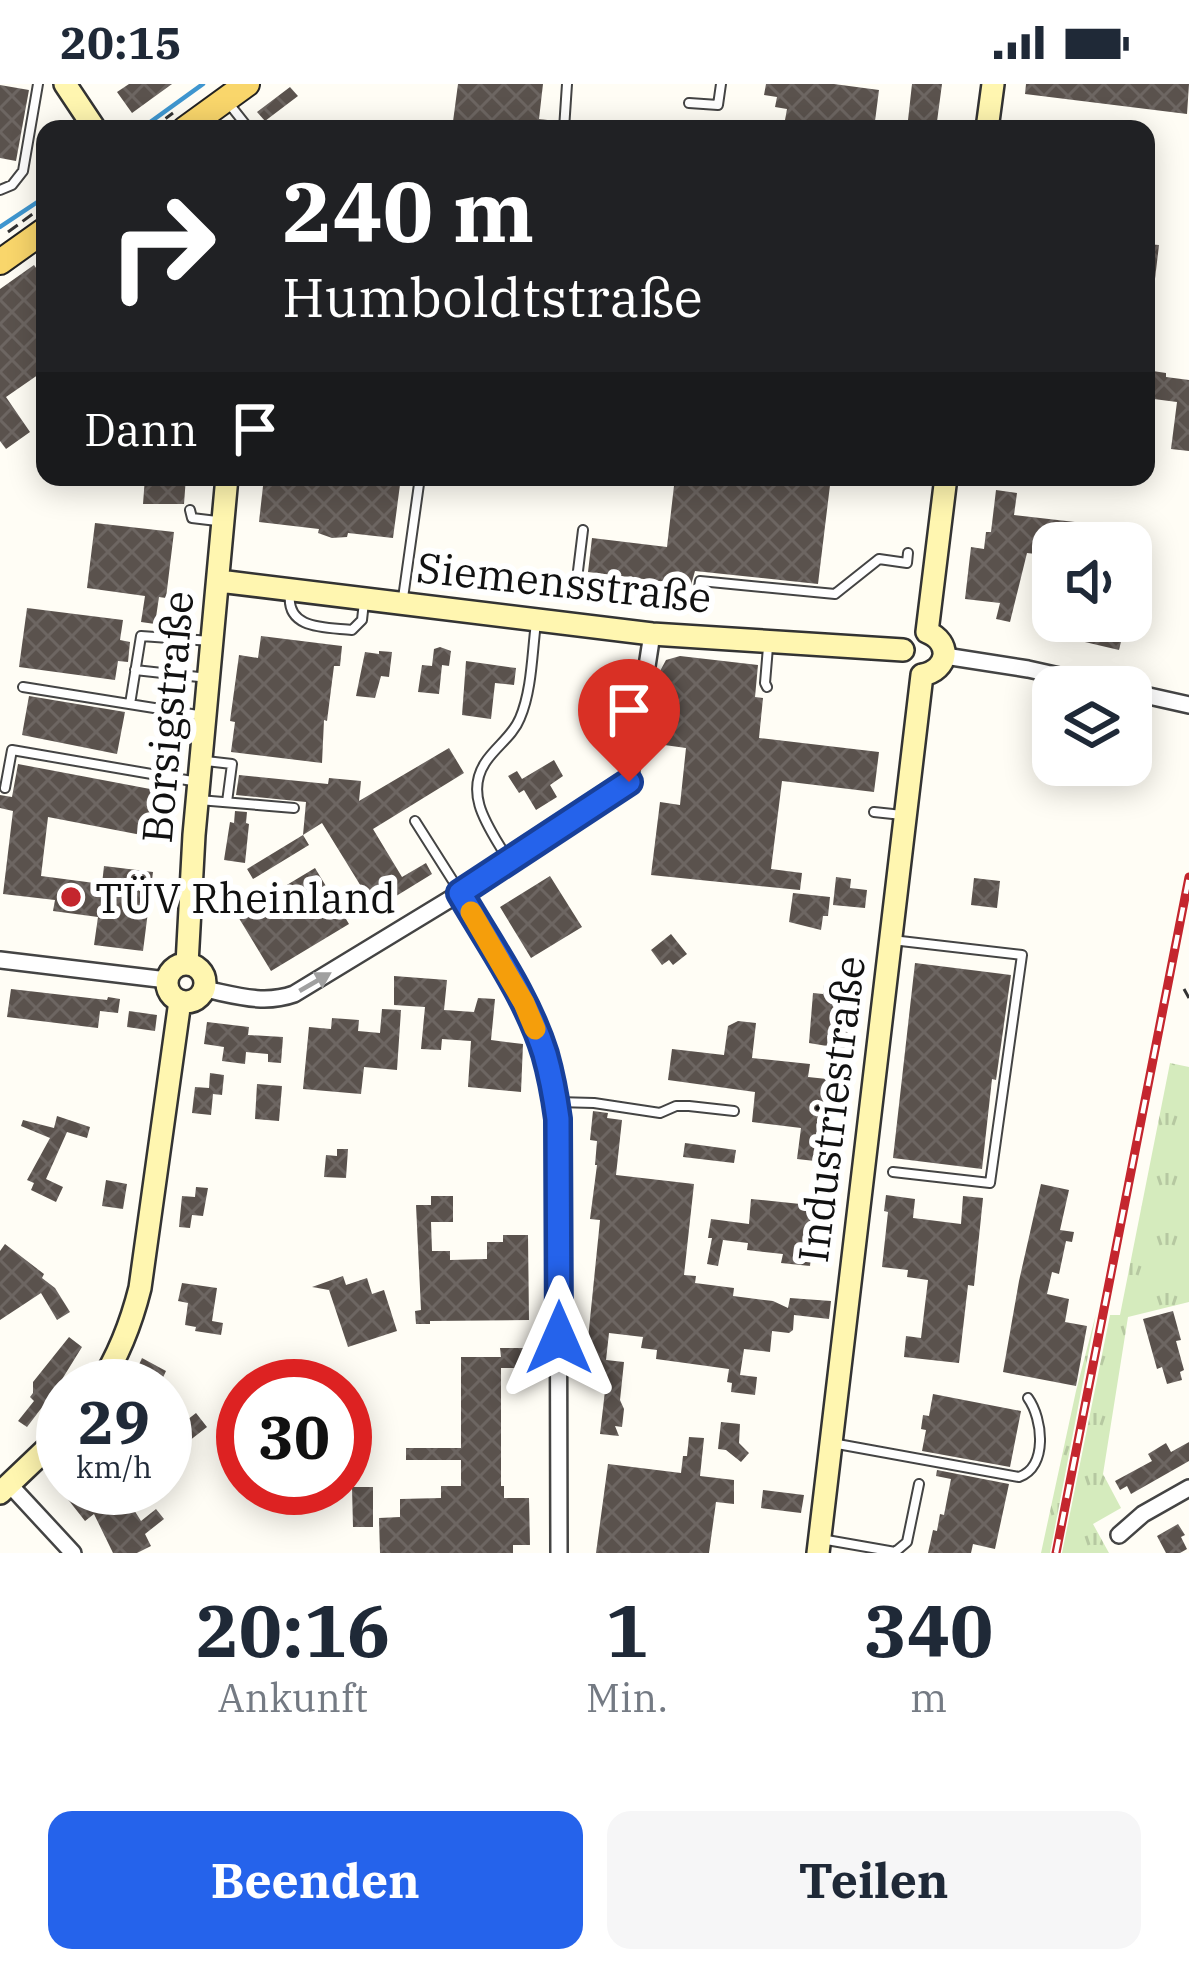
<!DOCTYPE html>
<html lang="de">
<head>
<meta charset="utf-8">
<style>
  :root { --surface:#fff; --page:#f6f6f7; --text:#1f2937; --muted:#747a83; --accent:#2563eb }
  body { margin:0; font-family:"IBM Plex Serif",serif; background:var(--page); color:var(--text); height:100vh; display:flex; flex-direction:column; font-size:45px; white-space:nowrap }
  * { box-sizing:border-box; margin:0 }
  p { font-size:39px; color:var(--muted) }
  .icon { flex:none; width:66px; height:66px; fill:none; stroke:currentColor; stroke-width:2; stroke-linecap:round; stroke-linejoin:round }
  .map { position:relative; height:1469px; overflow:hidden }
  .drawer { display:flex; flex-direction:column; background:var(--surface); flex:1 }
  .drawer>* { flex:none }
  .top-card { position:absolute; left:36px; top:36px; width:1119px; height:366px; border-radius:24px; box-shadow:0 6px 30px #0003; background:#202124; color:#fff; overflow:hidden }
  .buttons { position:absolute; left:1032px; top:438px; display:grid; gap:24px }
  .buttons a { display:grid; place-items:center; width:120px; height:120px; border-radius:24px; background:var(--surface); box-shadow:0 6px 30px #0003; font-size:60px }
  .speed { position:absolute; left:36px; top:1275px; display:flex; gap:24px; font-size:60px; font-weight:700; text-align:center }
  .speed>* { display:grid; place-content:center; width:156px; height:156px; border-radius:50%; background:var(--surface); box-shadow:0 6px 30px #0003; line-height:1 }
  .speed small { font-size:30px; font-weight:400 }
  .speed .limit { border:18px solid #d22; background:#fff; color:#111 }
  .pin { position:absolute; display:grid; place-items:center; width:102px; height:102px; color:#fff; margin:-123px -51px; border-radius:50% 50% 50% 0; rotate:-45deg; box-shadow:0 0 12px #0007 }
  .pin .icon { rotate:45deg }
  .me { position:absolute; width:132px; margin:-66px; rotate:0deg; stroke-linejoin:round; filter:drop-shadow(0 0 9px #0008) }
  .turn { display:flex; align-items:center; gap:42px; height:252px; padding:0 48px; font-size:54px }
  .turn .icon { width:156px; height:156px; stroke-width:2.5 }
  .turn b { display:block; font-size:84px; line-height:102px }
  .then { display:flex; align-items:center; height:114px; padding:0 48px; background:#0003; gap:24px; font-size:45px }
  .eta { display:flex; justify-content:space-evenly; align-items:center; height:204px; text-align:center }
  .eta b { font-size:72px; font-weight:700; line-height:84px }
  .primary-button { display:flex; gap:24px; margin-top:auto; padding:24px 48px }
  .primary-button a { flex:1; height:138px; border-radius:24px; background:var(--accent); color:#fff; font-size:48px; font-weight:700; line-height:138px; text-align:center }
  .primary-button a+a { background:var(--page); color:var(--text) }
  .status { display:flex; justify-content:space-between; align-items:center; height:84px; padding:0 60px; background:var(--surface); direction:ltr }
  .status svg { height:33px; fill:currentColor }
  .map>svg:first-child { display:block }
  .grass { fill:url(#grass-tufts) }
  .lines { fill:none; stroke-linecap:round; stroke-linejoin:round }
  .stream { stroke:#3f96cf; stroke-width:4.5 }
  .building { fill:url(#building-cross-hatch) }
  .lane-casing { stroke:#444; stroke-width:12 }
  .street-casing { stroke:#444; stroke-width:20 }
  .secondary-casing { stroke:#333; stroke-width:26 }
  .primary-casing { stroke:#222; stroke-width:28 }
  .path { stroke:#333; stroke-width:3; stroke-dasharray:12 6; stroke-linecap:butt }
  .lane { stroke:#fff; stroke-width:8 }
  .street { stroke:#fff; stroke-width:15 }
  .secondary { stroke:#fff6b0; stroke-width:21 }
  .primary { stroke:#f9d66b; stroke-width:24 }
  .rail-casing { stroke:#c4262e; stroke-width:9 }
  .rail { stroke:#fff; stroke-width:4.5; stroke-dasharray:14; stroke-linecap:butt }
  .oneway { fill:#a0a0a0 }
  .route-casing { stroke:#184099; stroke-width:30 }
  .route { stroke:#2563eb; stroke-width:21 }
  .slow { stroke:#f59e0b; stroke-width:21 }
  .poi-dot { fill:#c4262e; stroke:#fff; stroke-width:4.5 }
  .labels { text-anchor:middle; dominant-baseline:central; stroke-width:12; stroke-linejoin:round; paint-order:stroke }
  .street-label { font-size:42px; fill:#111; stroke:#fff }
  .poi-label { font-size:42px; fill:#111; stroke:#fff; text-anchor:start }
</style>
</head>
<body>
<div class="status"><b>20:15</b><svg viewBox="0 0 49 12"><path d="M0 12V9h3v3zM5 12V6h3v6zM10 12V3h3v9zM15 12V0h3v12zM26 1h20v11H26zM47 4h2v5h-2z"/></svg></div>
<div class="map">
<svg width="1189" height="1469" viewBox="0 0 1189 1469">
  <defs>
    <pattern id="grass-tufts" width="24" height="20" patternUnits="userSpaceOnUse" patternTransform="scale(3)"><rect width="24" height="20" fill="#d5ebbd"/><path d="M3 7l-1-3M5 7V3M7 7l1-3M15 17l-1-3M17 17v-4M19 17l1-3" fill="none" stroke="#b6c8a1"/></pattern>
    <pattern id="building-cross-hatch" width="8" height="8" patternUnits="userSpaceOnUse" patternTransform="scale(3)"><rect width="8" height="8" fill="#5a524d"/><path d="M0 0l8 8M0 8l8-8" fill="none" stroke="#6d6662"/></pattern>
  </defs>
  <rect width="100%" height="100%" fill="#fffdf5"/>
  <!-- grass -->
  <path class="grass" d="M1170,979L1189,983V1218L1128,1233L1103,1390L1121,1424L1093,1440L1109,1469H1062L1110,1231H1120Z
    M1096,1230L1050,1469H1041L1076,1307Z"/>
  <g class="lines">
    <!-- stream -->
    <path class="stream" d="M142,44L203,0
      M0,143L45,113"/>
  </g>
  <!-- building -->
  <path class="building" d="M129,0H172L132,29L117,8Z
    M458,0H543L539,35L556,37V45H452Z
    M766,0H834L879,6L874,45L824,42L785,36L787,25L775,23L777,13L764,11Z
    M912,0H942L936,45H907Z
    M1026,0H1189L1187,30L1025,10Z
    M0,1L29,6L16,77L0,74Z
    M290,3L298,12L265,37L257,28Z
    M1146,160L1159,161L1153,212H1146Z
    M34,181L45,197V286L6,313L30,348L6,365L0,357V205Z
    M1146,286L1166,289V293L1189,296V367L1171,365L1177,318L1146,314Z
    M145,393H186L184,420H143Z
    M264,393H401L393,454L348,449L347,453L332,454L318,449L319,445L259,438Z
    M675,393H831L818,500L695,487L691,501L588,488L592,454L667,463Z
    M996,406L1017,409L1014,431L1075,438L1073,459H1053V472L1027,469L1010,538L996,535L1000,519L965,515L971,463L984,465L986,448H991Z
    M95,439L174,448L166,514L159,513L155,540L141,538L145,512L87,504Z
    M27,524L123,536L120,556L130,558L128,578L118,577L115,596L19,583Z
    M1054,537H1126L1119,566L1072,555L1074,546L1053,541Z
    M261,552L342,562L340,582H334L327,637L324,636L322,679L231,668L235,638L230,637L239,571L258,574Z
    M440,563L451,567L449,582L442,581L439,610L418,608L422,581L432,582L434,565Z
    M379,567L392,568L389,593L381,592L375,614L356,612L365,568L379,570Z
    M680,572L758,581L755,613L763,614L759,654L879,668L874,708L782,697L771,785L802,789L800,806L651,791L660,718L680,721L686,664L650,659L659,589L666,576Z
    M466,577L516,584L514,601L495,599L491,635L462,631Z
    M29,612L125,628L117,670L22,651Z
    M449,664L464,689L373,745L402,793L426,779L432,790L375,825L322,739L303,751L309,761L253,795L247,785L303,751L306,718L236,711L239,691L328,700L329,694L361,697L359,717Z
    M554,676L563,692L550,701L557,713L536,726L524,706L519,709L508,692L517,687L522,695Z
    M18,680L166,708L157,754L48,733L41,792L102,800L104,782L153,788L143,867L94,861L98,833L53,827L55,816L3,810L13,727L0,724V711L12,713Z
    M235,727L247,728L246,739L249,740L245,779L224,776L230,738L234,739Z
    M315,784L349,840L271,887L237,831Z
    M550,792L582,843L531,874L500,823Z
    M836,793L851,795L850,804L867,806L865,824L833,821Z
    M974,794L1000,797L997,824L971,821Z
    M793,809L830,813L828,832H823L821,846L789,838Z
    M671,850L687,870L673,881L669,876L662,881L651,866Z
    M915,879L1011,891L996,996L992,995L982,1085L893,1074Z
    M394,892L447,896L444,926L474,928L478,914L495,915L491,956L523,960L521,1008L468,1003L471,957L442,955L441,966L421,965L425,923L394,921Z
    M824,901L849,904L841,940L849,941L845,965L809,959L813,909L823,910Z
    M11,905L107,916L108,913L120,915L118,929L100,927L98,944L7,933Z
    M382,925L401,926L397,986L364,983L361,1010L303,1005L309,943L331,945L332,934L359,936L358,947L380,949Z
    M129,927L157,931L155,947L127,943Z
    M738,937L756,939L752,974L810,980L808,993L827,995L826,1007L835,1008L834,1019H829L824,1061L841,1063L839,1080L830,1079L825,1123L834,1124L831,1144L815,1142L810,1182L781,1179L783,1170L747,1166L748,1159L723,1156L718,1182L707,1180L712,1154H708L711,1135L749,1140L751,1115L810,1121L815,1077L797,1075L801,1044L752,1038L755,1008L668,996L672,965L724,971L728,942Z
    M207,938L249,943L248,951L283,953L281,979L268,978V970L246,968L245,980L222,977L224,963L204,960Z
    M210,989L224,991L222,1011L213,1010L211,1031L192,1029L195,1003L209,1004Z
    M257,1000L282,1002L279,1037L255,1035Z
    M593,1027L608,1029L607,1034L622,1036L616,1091L694,1100L684,1191L696,1192L695,1199L734,1204L733,1212L773,1217L788,1224L790,1214L831,1217L829,1235L794,1231L793,1246L789,1249L772,1247L770,1268L744,1265L740,1291L757,1293L755,1311L731,1308L732,1299L727,1298L729,1285L656,1275L657,1266L641,1264L643,1253L609,1249L606,1276L624,1278L620,1316L624,1325L622,1343L615,1342L619,1352L600,1350L606,1298L584,1295L600,1136L590,1135L597,1081H595L597,1057L590,1056Z
    M57,1032L90,1043L87,1054L67,1048L46,1095L63,1103L56,1118L31,1106L34,1099L27,1096L50,1054L21,1042L23,1036L54,1044Z
    M685,1059L736,1066L734,1079L683,1073Z
    M337,1065H348L346,1094L324,1093L326,1071L337,1072Z
    M106,1096L127,1100L123,1125L102,1122Z
    M1041,1100L1069,1106L1060,1146L1074,1148L1072,1158L1066,1157L1059,1190L1052,1188L1047,1210L1069,1215L1065,1238L1087,1242L1076,1302L1003,1288L1019,1197Z
    M196,1103L208,1104L203,1132L192,1131L190,1144L179,1143L182,1112L195,1113Z
    M886,1111L915,1115L913,1134L961,1140L963,1112L983,1114L974,1202L968,1201L959,1279L904,1273L906,1252L921,1254L928,1196L907,1193L908,1186L882,1183L888,1128L884,1127Z
    M431,1112H453V1138H431L432,1167H450V1176L487,1175V1158H503V1151H528L529,1236L430,1237V1240H416L415,1227L421,1226L416,1121H431Z
    M5,1160L44,1190L42,1194L55,1204L70,1228L57,1236L41,1209L0,1236V1167Z
    M343,1192L346,1201L367,1194L372,1210L384,1206L397,1247L348,1263L329,1206L312,1203Z
    M182,1199L217,1204L212,1237L223,1239L221,1251L195,1247L196,1243L185,1241L188,1219L178,1217Z
    M1173,1227L1181,1256L1176,1257L1184,1286L1180,1288L1182,1296L1167,1300L1162,1283L1157,1285L1143,1235Z
    M69,1253L82,1263L56,1305L27,1343L18,1337L34,1317L30,1313L33,1309V1298Z
    M500,1264H537L539,1270V1284H501V1402H504V1414H529L530,1461H513V1469H380L379,1434L400,1433V1415L441,1414V1402H461V1376H406V1364H461V1273H501Z
    M142,1274L166,1287L160,1300L152,1297L150,1302H129Z
    M933,1310L1021,1327L1010,1383L922,1367L926,1346L921,1345L923,1331L929,1332Z
    M196,1329L207,1343L171,1371L165,1362V1353Z
    M721,1338L740,1340L739,1359L749,1369L741,1378L726,1366L718,1365Z
    M689,1353L704,1354L700,1392L734,1396V1420L716,1418L709,1469H596L608,1380L681,1389L683,1372H687Z
    M1189,1358V1377L1131,1410L1127,1402L1120,1406L1115,1397L1152,1377L1148,1370L1166,1359L1171,1368Z
    M937,1386L1009,1400L995,1465L973,1460L971,1469H928L933,1446L937,1447L940,1430L944,1431L951,1395L936,1392Z
    M352,1403H373V1443H353Z
    M59,1404H116L120,1409L122,1407L141,1437L156,1425L164,1435L145,1450L151,1462L137,1469H113L94,1430L85,1437Z
    M763,1406L804,1411L801,1429L761,1424Z
    M1178,1440L1185,1451L1181,1453L1187,1465L1180,1469H1166L1157,1452Z"/>
  <g class="lines">
    <defs>
      <path id="lane" d="M689,19L718,21L721,0
        M230,21L249,45
        M564,45L567,0
        M0,106L12,101L23,87L38,0
        M190,426L192,434L217,437
        M583,446L577,495L698,510L700,497L835,510L879,475L907,479L908,469
        M290,510C286,546 326,543 352,546L362,536L364,518
        M403,514L420,393
        M135,586L208,594
        M23,603L204,632
        M767,603L765,599L768,563
        M130,620L141,552L211,557
        M206,677L232,680L227,718
        M5,704L12,666L198,698
        M199,716L294,724
        M874,728L902,731
        M415,737L460,808
        M508,776C492,747 463,713 485,679C495,663 513,652 520,634C532,606 532,569 536,539
        M892,856L1022,871L990,1099L893,1088
        M557,1018L594,1019L660,1029L676,1022H689L734,1027
        M832,1359L1019,1393C1048,1383 1043,1335 1028,1314
        M821,1455L895,1468L907,1458L919,1400"/>
      <path id="street" d="M945,572L1028,585L1109,603
        M1131,608L1189,621
        M460,809C490,860 527,912 545,970C551,991 555,1013 558,1035L559,1469
        M0,876L167,896
        M204,905C235,911 263,921 294,910L460,809L629,698L652,550
        M10,1401L73,1469
        M1119,1451L1143,1430L1189,1404"/>
      <path id="secondary" d="M65,0L95,45
        M987,45L993,0
        M219,497L652,550L903,566
        M927,548L946,393
        M922,591C949,586 952,558 927,548
        M187,880L194,751L227,393
        M167 899a19 19 0 1 1 38 0a19 19 0 1 1-38 0Z
        M99,1302C119,1271 131,1240 140,1204L180,917
        M0,1409L63,1349
        M818,1469L922,591"/>
      <path id="primary" d="M185,45L247,0
        M0,178L45,146"/>
    </defs>
    <!-- lane casing -->
    <use href="#lane" class="lane-casing"/>
    <!-- street casing -->
    <use href="#street" class="street-casing"/>
    <!-- secondary casing -->
    <use href="#secondary" class="secondary-casing"/>
    <!-- primary casing -->
    <use href="#primary" class="primary-casing"/>
    <!-- path -->
    <path class="path" d="M151,45L173,29
      M8,148L45,121
      M1184,905L1189,914"/>
    <!-- lane -->
    <use href="#lane" class="lane"/>
    <!-- street -->
    <use href="#street" class="street"/>
    <!-- secondary -->
    <use href="#secondary" class="secondary"/>
    <!-- primary -->
    <use href="#primary" class="primary"/>
    <defs>
      <path id="rail" d="M1056,1469L1189,793"/>
    </defs>
    <!-- rail casing -->
    <use href="#rail" class="rail-casing"/>
    <!-- rail -->
    <use href="#rail" class="rail"/>
  </g>
  <!-- one-way arrows -->
  <defs><path id="oneway-solid" d="M-6-.8H1V-3.2L6.5 0L1 3.2V.8H-6Z" transform="scale(3)"/></defs>
  <use class="oneway" href="#oneway-solid" transform="translate(315 898) rotate(-30)"/>
  <g class="lines">
    <defs>
      <path id="route" d="M559,1254L558,1035C555,1013 551,991 545,970C527,912 490,861 460,809L629,698"/>
    </defs>
    <!-- route casing -->
    <use href="#route" class="route-casing"/>
    <!-- route -->
    <use href="#route" class="route"/>
    <!-- slow -->
    <path class="slow" d="M471,828L524,919L535,945"/>
  </g>
  <!-- markers -->
  <circle class="poi-dot" cx="71" cy="813" r="12"/>
  <g class="labels">
    <!-- street labels -->
    <g class="street-label">
      <text transform="translate(564 498) rotate(6)">Siemensstraße</text>
      <text transform="translate(167 633) rotate(-85)">Borsigstraße</text>
      <text transform="translate(831 1025) rotate(-83)">Industriestraße</text>
    </g>
    <!-- poi labels -->
    <g class="poi-label">
      <text x="95" y="813">TÜV Rheinland</text>
    </g>
  </g>
</svg>
<div class="buttons">
<a><svg class="icon" aria-label="sound" viewBox="0 0 24 24"><path d="M4 9h4l5-4v14l-5-4H4zM17 9q2 3 0 6"/></svg></a>
<a><svg class="icon" aria-label="layers" viewBox="0 0 24 24"><path d="M12 4l9 5-9 5-9-5zM3 14l9 5 9-5"/></svg></a>
</div>
<div class="speed"><div>29<small>km/h</small></div><div class="limit">30</div></div>
<div class="pin" style="left:629px;top:698px;background:#d93025"><svg class="icon" aria-label="arrive" viewBox="0 0 24 24"><path d="M6 21V4h12l-3 4 3 4H6"/></svg></div>
<svg class="me" style="left:559px;top:1254px" viewBox="-20 -20 40 40"><path d="M0-17L14 15 0 8-14 15z" fill="#2563eb" stroke="#fff" stroke-width="4"/></svg>
<div class="top-card">
<div class="turn"><svg class="icon" aria-label="right" viewBox="0 0 24 24"><path d="M7 20v-9h11M14 6l5 5-5 5"/></svg><div><b>240 m</b>Humboldtstraße</div></div>
<div class="then">Dann<svg class="icon" aria-label="arrive" viewBox="0 0 24 24"><path d="M6 21V4h12l-3 4 3 4H6"/></svg></div>
</div>
</div>
<section class="drawer">
<div class="eta">
<div><b>20:16</b><p>Ankunft</p></div>
<div><b>1</b><p>Min.</p></div>
<div><b>340</b><p>m</p></div>
</div>
<div class="primary-button"><a>Beenden</a><a>Teilen</a></div>
</section>
</body>
</html>
